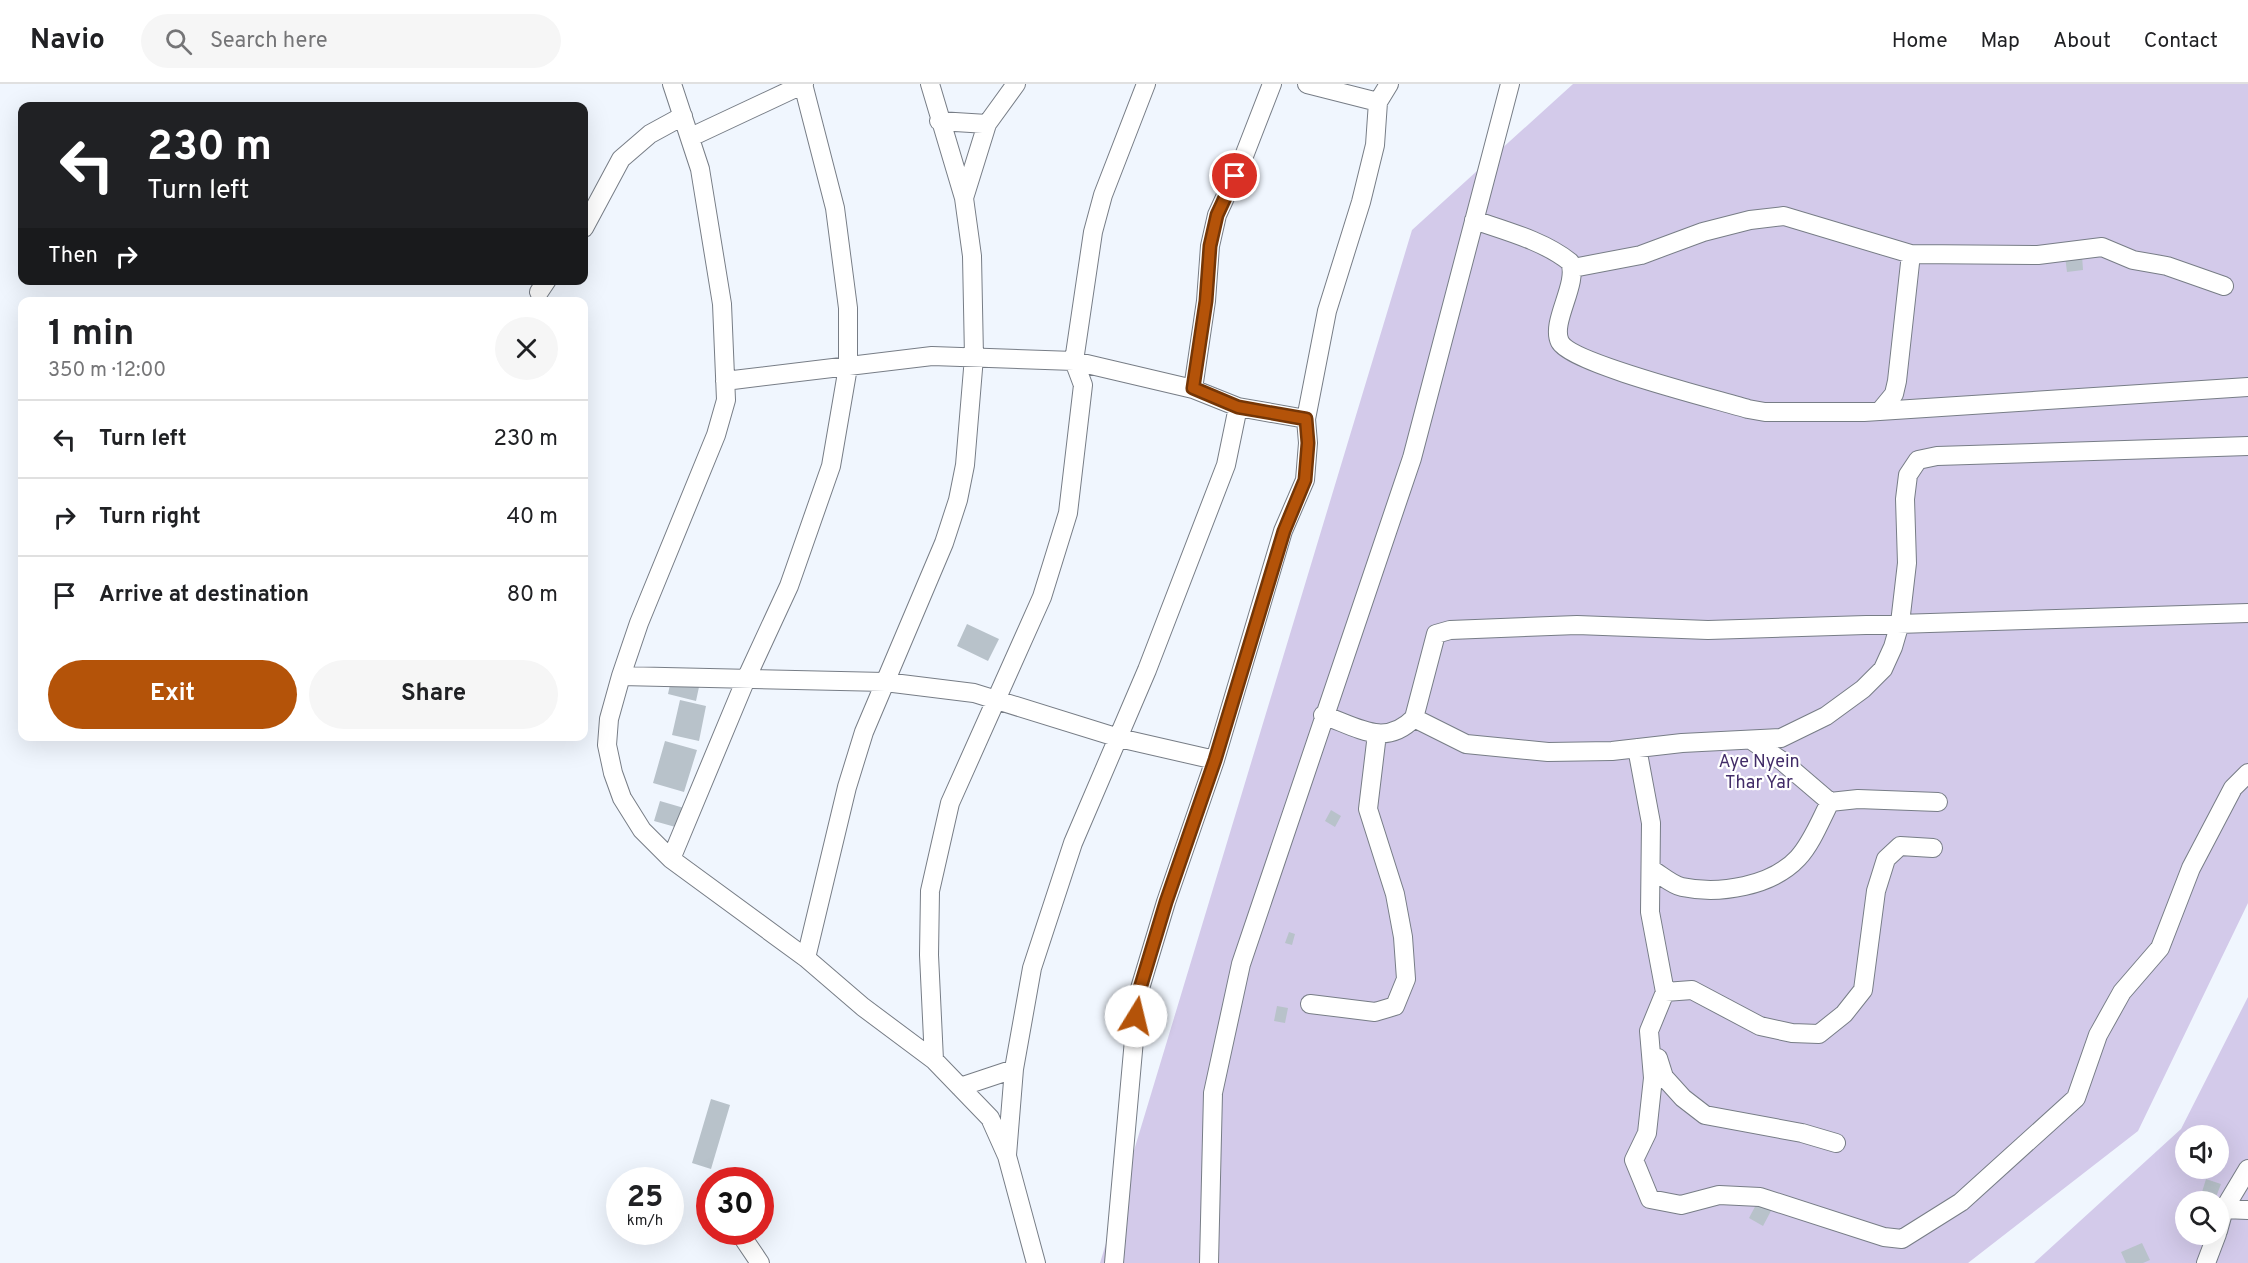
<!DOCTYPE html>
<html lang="en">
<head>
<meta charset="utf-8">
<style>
  :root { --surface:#fff; --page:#f6f6f6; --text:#202124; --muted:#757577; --line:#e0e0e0; --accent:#b45309 }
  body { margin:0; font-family:Overpass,sans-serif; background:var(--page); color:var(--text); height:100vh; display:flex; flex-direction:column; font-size:22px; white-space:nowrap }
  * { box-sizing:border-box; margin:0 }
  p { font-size:20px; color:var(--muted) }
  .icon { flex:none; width:33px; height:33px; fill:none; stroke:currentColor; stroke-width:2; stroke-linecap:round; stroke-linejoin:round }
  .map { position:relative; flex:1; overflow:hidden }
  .drawer { position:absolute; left:18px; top:213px; width:570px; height:444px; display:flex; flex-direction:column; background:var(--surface); border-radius:12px; box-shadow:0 6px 24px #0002 }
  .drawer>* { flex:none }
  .banner { position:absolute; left:18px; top:18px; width:570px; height:183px; border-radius:12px; box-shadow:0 6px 24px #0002; background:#202124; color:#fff; overflow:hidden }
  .controls { position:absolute; left:2175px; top:1041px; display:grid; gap:12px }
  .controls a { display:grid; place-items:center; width:54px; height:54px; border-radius:50%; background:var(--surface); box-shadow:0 6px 24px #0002; font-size:30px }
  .speed { position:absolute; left:606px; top:1083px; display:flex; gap:12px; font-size:30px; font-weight:700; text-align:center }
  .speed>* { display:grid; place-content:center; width:78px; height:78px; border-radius:50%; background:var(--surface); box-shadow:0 6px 24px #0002; line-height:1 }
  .speed small { font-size:15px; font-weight:400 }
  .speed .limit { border:9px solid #d22; background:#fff; color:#111 }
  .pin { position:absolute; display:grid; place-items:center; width:51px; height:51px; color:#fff; margin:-26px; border:3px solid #fff; border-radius:50%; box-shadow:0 2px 6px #0007 }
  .me { position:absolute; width:66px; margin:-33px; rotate:9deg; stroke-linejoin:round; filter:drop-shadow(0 0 4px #0008) }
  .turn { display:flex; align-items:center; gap:21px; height:126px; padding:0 30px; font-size:27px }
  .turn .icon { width:78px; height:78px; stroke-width:2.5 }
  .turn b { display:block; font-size:42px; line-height:51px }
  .then { display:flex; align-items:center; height:57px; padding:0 30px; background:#0003; gap:12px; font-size:22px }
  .round { display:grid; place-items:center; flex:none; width:63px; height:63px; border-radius:32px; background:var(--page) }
  .head { display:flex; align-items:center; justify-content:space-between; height:102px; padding:0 30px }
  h1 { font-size:36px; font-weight:700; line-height:45px }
  .primary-button { display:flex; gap:12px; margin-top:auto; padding:12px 30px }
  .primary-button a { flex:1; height:69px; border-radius:36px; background:var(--accent); color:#fff; font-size:24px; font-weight:700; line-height:69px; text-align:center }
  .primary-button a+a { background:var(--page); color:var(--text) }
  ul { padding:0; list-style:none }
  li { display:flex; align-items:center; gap:18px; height:78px; padding:0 30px; border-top:2px solid var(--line) }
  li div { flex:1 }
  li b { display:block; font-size:22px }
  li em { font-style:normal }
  header { display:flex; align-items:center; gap:36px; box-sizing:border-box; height:84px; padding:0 30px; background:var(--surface); border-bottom:2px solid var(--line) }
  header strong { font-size:28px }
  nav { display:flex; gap:33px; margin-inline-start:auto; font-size:21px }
  .search { width:420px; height:54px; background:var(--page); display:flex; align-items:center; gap:15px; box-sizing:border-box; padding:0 21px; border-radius:33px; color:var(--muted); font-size:22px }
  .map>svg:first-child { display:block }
  .green { fill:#d3caea; fill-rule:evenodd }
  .building { fill:#b8c2ca }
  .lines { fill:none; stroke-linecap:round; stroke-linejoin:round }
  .minor-casing { stroke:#777d86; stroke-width:20 }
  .minor { stroke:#fff; stroke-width:18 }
  .route-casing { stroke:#753606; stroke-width:15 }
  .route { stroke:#b45309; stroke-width:10 }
  .labels { text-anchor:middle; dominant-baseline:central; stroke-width:4.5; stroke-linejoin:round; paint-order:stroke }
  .park-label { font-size:18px; fill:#422c68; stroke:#fff }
</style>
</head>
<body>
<header>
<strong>Navio</strong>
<div class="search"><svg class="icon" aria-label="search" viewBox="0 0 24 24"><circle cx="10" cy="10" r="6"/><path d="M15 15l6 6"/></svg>Search here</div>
<nav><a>Home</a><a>Map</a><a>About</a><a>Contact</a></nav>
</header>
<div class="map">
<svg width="2248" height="1179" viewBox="0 0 2248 1179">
  <rect width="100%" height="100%" fill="#f0f6fe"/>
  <!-- green -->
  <path class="green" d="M1573,0H2248V819L2138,1047L1968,1179H1100L1412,146Z
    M2248,913V1179H2034L2181,1045ZM2186,1052H2218V1084H2186ZM2186,1118H2218V1150H2186Z"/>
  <!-- building -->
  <path class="building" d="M2082,171L2083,186L2067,188L2065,172Z
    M967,540L999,555L988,577L957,562Z
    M671,596L699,603L696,617L668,610Z
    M680,616L706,622L699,657L672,651Z
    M665,657L697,666L684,708L653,699Z
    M660,717L684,724L679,744L654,737Z
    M1331,726L1341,732L1335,743L1325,737Z
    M1289,848L1295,850L1292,861L1285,859Z
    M1277,922L1288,924L1285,939L1274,937Z
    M711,1015L730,1021L711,1085L692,1079Z
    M2206,1095L2221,1100L2216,1113L2202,1108Z
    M1758,1117L1772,1125L1763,1142L1749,1134Z
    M2142,1159L2150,1176L2143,1179H2126L2121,1168Z"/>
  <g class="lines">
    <defs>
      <path id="minor" d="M672,0L700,85L722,220L726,316L716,351L639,539L621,592L609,635L607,661L613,689L622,714L642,746L671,775L806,874L863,923L934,976L990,1034L1007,1072L1036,1179
        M1307,0L1378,18
        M939,37L987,40L1016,0
        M691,53L804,0
        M964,114L987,40
        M1474,136C1506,147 1544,157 1570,178C1579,200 1550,238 1560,258C1572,280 1719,316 1748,325L1765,328H1864L2248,303
        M584,144L621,75L650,50L683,32
        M1573,184L1641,171L1703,148L1750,136L1784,132L1911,170L2038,171L2102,163L2133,176L2167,182L2224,202
        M539,208L547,196
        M725,297L932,272L1074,277L1193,305L1238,323L1306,335
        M1193,305L1206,217L1210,162L1217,131L1244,72L1272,0
        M1880,327L1894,310L1897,297L1911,170
        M621,592L885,598L974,609L1119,654L1215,676
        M1323,631C1357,643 1385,664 1414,634L1466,660L1548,668L1612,667L1682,659L1781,654L1826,632L1863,605L1883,585L1893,563L1900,539L1907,479L1905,415L1908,391L1918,376L1937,372L2248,362
        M1414,634L1436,550L1450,546L1577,541L1708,546L2248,529
        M1751,656L1782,677L1830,718L1858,715L1938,718
        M1637,664L1651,739L1650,828L1665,908L1649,947L1653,994L1647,1049L1634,1076L1650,1115L1681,1121L1719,1111L1760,1113L1884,1153L1902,1155L1961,1118L2076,1014L2098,951L2122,908L2160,864L2191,784L2233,704L2248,689
        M671,775L746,595L789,502L831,382L848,283V224L835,124L803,0
        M1651,785C1660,790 1672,801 1682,803C1720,811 1772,802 1798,774C1812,759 1821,735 1830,718
        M806,874L847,703L864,648L944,459L958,416L965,381L974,273L972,172L964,114L930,0
        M1665,908L1692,906L1760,942L1792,949L1819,950L1844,930L1863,906L1876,807L1886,775L1900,762L1933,764
        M1310,920L1375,928L1395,922L1406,895L1403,853L1395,810L1368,725L1377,650
        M1658,974L1664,993L1683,1014L1705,1031L1802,1049L1836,1059
        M934,976L929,871L930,807L950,719L1042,513L1068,429L1083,301L1074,277L1093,148L1103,111L1146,0
        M960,1003L1014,985
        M1007,1071L1014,985L1032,884L1073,759L1147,586L1226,381L1238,323
        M2224,1125L2248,1085
        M2218,1147L2224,1125L2248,1126
        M739,1148L760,1179
        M1114,1179L1138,911L1166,818L1215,676L1283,447L1305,396L1308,359L1306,335L1327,227L1361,118L1375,61L1378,18L1389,0
        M1209,1179L1213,1009L1241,880L1412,374L1510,0
        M2206,1179L2217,1150"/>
    </defs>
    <!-- minor casing -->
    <use href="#minor" class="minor-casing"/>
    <!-- minor -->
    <use href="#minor" class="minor"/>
  </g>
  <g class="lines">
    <defs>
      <path id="route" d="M1136,932L1138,911L1166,818L1215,676L1284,447L1305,396L1308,359L1306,335L1238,323L1193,304L1206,217L1210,162L1217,131L1235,92"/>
    </defs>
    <!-- route casing -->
    <use href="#route" class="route-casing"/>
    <!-- route -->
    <use href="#route" class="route"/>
  </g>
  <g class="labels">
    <!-- park labels -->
    <g class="park-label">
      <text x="1759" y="678">Aye Nyein<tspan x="1759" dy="21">Thar Yar</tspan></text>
    </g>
  </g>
</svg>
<div class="controls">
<a><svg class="icon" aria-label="sound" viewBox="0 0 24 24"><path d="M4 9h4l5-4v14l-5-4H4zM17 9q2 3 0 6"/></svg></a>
<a><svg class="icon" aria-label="search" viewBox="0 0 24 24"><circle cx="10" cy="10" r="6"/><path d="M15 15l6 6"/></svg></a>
</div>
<div class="speed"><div>25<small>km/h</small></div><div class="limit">30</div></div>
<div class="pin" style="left:1235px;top:92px;background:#d93025"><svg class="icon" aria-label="arrive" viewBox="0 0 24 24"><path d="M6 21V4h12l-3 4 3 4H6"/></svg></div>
<svg class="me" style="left:1136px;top:932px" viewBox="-20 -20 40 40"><circle r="19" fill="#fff"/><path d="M0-13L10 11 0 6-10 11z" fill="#b45309"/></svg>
<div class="banner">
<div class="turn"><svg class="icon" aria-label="left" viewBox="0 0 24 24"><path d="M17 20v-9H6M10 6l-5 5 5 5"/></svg><div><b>230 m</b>Turn left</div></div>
<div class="then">Then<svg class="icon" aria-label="right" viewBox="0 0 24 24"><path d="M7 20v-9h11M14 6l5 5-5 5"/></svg></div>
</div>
<section class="drawer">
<div class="head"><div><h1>1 min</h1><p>350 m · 12:00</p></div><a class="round"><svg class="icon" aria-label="close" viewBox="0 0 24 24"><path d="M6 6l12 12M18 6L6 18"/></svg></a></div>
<ul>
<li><svg class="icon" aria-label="left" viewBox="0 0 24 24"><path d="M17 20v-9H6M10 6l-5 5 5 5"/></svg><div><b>Turn left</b></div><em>230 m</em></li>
<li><svg class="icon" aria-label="right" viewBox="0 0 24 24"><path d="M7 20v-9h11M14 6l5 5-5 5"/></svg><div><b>Turn right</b></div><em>40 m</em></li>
<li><svg class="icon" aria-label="arrive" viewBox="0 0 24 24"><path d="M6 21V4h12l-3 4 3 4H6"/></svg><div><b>Arrive at destination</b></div><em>80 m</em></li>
</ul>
<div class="primary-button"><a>Exit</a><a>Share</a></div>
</section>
</div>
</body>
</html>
